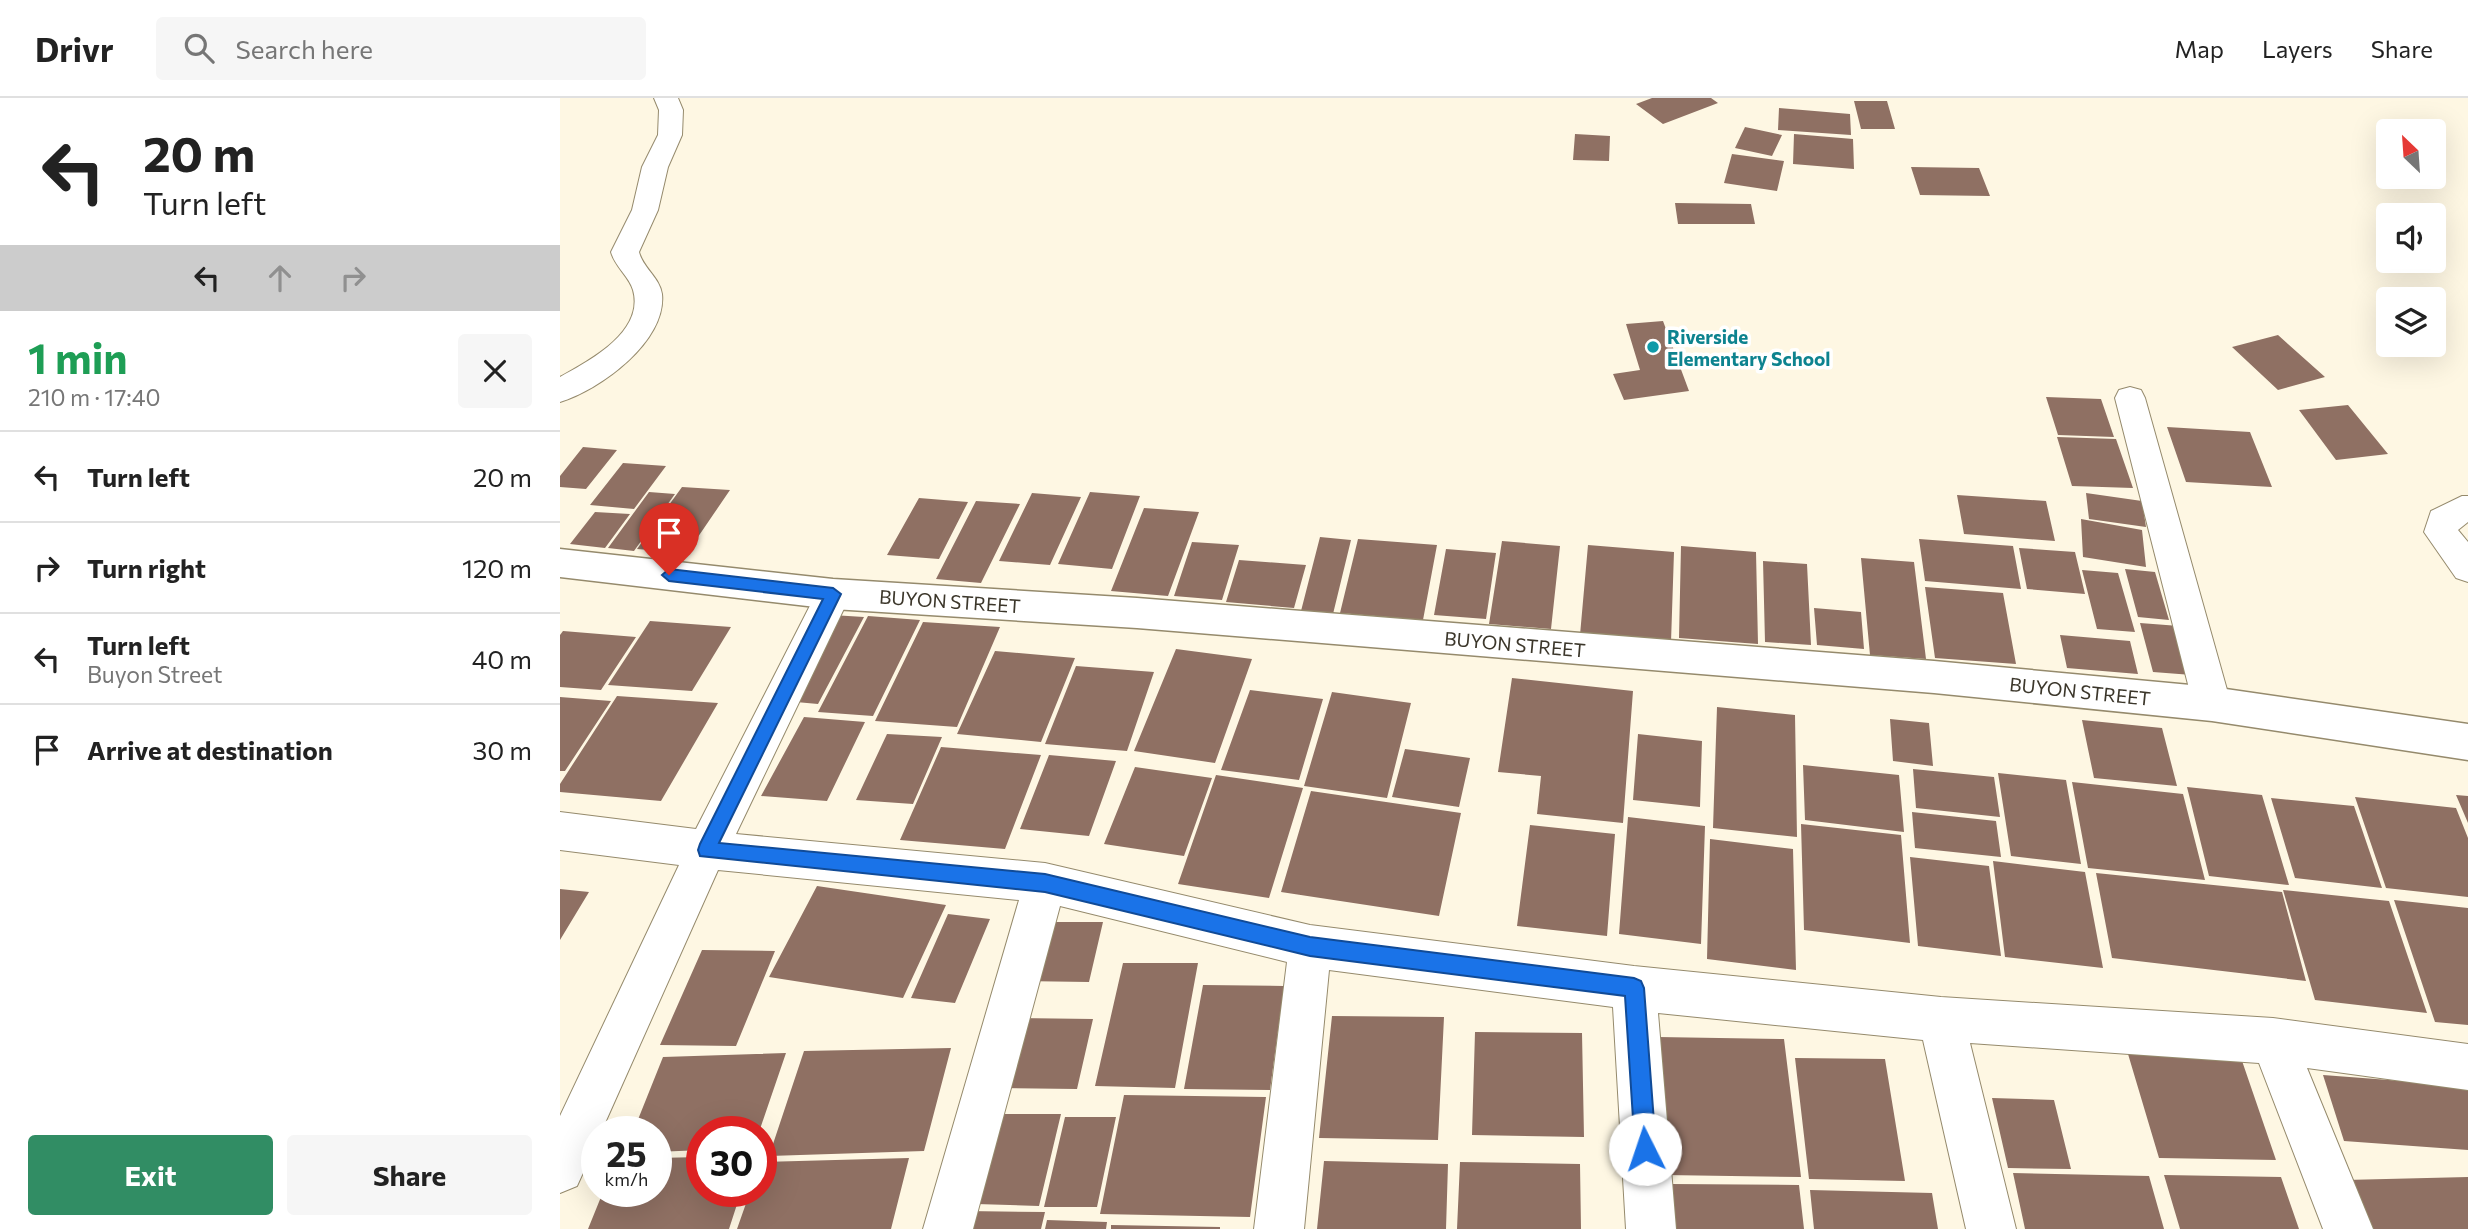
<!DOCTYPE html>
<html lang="en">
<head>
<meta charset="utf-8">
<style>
  :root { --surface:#fff; --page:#f6f6f6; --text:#222; --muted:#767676; --line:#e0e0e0; --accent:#318d64 }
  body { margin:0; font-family:Commissioner,sans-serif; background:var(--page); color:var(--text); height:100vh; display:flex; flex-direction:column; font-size:26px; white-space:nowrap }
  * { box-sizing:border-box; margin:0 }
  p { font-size:23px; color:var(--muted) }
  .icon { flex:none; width:38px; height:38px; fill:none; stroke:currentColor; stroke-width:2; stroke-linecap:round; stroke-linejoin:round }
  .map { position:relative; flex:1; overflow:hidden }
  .drawer { display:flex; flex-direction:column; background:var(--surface); width:560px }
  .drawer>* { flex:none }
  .top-card { background:#fff; color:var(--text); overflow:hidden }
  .needle { width:46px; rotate:335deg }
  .fabs { position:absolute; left:1816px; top:21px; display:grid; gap:14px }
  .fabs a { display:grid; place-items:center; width:70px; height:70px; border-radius:7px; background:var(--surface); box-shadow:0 7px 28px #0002; font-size:35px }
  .speed { position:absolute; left:21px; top:1018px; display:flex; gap:14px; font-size:35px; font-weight:700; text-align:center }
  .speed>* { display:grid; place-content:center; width:91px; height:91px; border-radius:50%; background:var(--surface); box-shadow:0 7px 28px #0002; line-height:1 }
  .speed small { font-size:18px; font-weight:400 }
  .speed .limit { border:10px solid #d22; background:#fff; color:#111 }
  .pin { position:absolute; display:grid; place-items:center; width:60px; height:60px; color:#fff; margin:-72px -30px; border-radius:50% 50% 50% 0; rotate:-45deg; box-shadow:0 0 7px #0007 }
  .pin .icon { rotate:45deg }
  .me { position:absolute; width:77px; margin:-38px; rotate:356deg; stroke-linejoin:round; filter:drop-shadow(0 0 5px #0008) }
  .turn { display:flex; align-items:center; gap:24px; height:147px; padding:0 28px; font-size:32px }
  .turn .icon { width:91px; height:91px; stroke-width:2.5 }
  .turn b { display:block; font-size:49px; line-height:60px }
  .lanes { display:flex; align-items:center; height:66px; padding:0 28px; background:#0003; justify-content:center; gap:35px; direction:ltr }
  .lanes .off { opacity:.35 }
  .round { display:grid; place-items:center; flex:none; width:74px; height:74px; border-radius:7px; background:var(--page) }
  .overview { display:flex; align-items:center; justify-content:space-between; height:119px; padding:0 28px }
  h1 { font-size:42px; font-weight:700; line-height:52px; color:#1e9e55 }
  .cta { display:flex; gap:14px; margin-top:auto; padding:14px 28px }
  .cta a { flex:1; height:80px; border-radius:7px; background:var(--accent); color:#fff; font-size:28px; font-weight:700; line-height:80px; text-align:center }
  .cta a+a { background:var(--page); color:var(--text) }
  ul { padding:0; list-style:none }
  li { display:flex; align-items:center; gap:21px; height:91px; padding:0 28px; border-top:2px solid var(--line) }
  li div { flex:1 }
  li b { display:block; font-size:26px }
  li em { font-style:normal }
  header { display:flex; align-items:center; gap:42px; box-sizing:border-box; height:98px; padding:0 35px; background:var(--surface); border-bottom:2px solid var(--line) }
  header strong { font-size:33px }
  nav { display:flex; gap:38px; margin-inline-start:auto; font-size:24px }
  .search { width:490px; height:63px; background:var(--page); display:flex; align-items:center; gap:18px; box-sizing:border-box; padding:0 24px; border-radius:7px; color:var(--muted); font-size:26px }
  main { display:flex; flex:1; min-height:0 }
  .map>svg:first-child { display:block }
  .building { fill:#8f7063 }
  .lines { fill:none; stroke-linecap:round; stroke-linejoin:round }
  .street-casing { stroke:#958a6c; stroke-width:2 }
  .secondary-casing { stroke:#958a6c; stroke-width:3 }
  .street { fill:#fff; fill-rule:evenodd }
  .secondary { fill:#fff; fill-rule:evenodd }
  .route { fill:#1a73e8; stroke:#114b97; stroke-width:2 }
  .culture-dot { fill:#0f9aa8; stroke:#fff; stroke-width:2.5 }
  .labels { text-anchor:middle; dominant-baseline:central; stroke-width:7; stroke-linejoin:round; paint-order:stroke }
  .culture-label { font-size:19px; font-weight:bold; fill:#0d838f; stroke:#fff; text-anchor:start }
  .street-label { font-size:19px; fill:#3c372b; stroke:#fff }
</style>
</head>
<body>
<header>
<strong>Drivr</strong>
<div class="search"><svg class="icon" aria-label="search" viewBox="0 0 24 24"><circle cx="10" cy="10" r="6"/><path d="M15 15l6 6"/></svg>Search here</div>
<nav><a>Map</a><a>Layers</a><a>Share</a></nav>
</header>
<main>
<section class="drawer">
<div class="top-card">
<div class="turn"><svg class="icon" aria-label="left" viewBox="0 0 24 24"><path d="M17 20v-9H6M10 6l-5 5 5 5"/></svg><div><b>20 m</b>Turn left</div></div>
<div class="lanes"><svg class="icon" aria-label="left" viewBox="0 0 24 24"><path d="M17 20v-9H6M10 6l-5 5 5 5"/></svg><svg class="icon off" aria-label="ahead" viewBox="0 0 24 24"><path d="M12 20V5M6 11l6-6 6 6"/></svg><svg class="icon off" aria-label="right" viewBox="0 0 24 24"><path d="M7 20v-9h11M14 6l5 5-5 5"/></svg></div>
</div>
<div class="overview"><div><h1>1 min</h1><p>210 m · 17:40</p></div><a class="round"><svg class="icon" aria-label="close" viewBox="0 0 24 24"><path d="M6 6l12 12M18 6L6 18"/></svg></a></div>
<ul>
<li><svg class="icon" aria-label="left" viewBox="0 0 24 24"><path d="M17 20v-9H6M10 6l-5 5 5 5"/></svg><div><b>Turn left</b></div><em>20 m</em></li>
<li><svg class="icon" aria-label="right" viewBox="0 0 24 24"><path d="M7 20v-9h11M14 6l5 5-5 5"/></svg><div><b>Turn right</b></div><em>120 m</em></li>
<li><svg class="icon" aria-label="left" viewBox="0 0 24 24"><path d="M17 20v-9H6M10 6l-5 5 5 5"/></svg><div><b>Turn left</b><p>Buyon Street</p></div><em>40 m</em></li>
<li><svg class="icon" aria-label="arrive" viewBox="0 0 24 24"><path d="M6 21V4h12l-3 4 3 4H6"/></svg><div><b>Arrive at destination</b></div><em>30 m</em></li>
</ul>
<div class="cta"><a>Exit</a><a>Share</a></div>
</section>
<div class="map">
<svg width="1908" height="1131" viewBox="0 0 1908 1131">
  <rect width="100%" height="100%" fill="#fef7e3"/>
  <!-- building -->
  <path class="building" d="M1092,0H1151L1158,5L1103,26L1076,6Z
    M1294,3H1327L1335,31H1301Z
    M1219,10L1290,16L1291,37L1218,32Z
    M1185,29L1222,37L1212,58L1175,50Z
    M1015,36L1050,38L1049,63L1013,62Z
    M1234,36L1293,41L1294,71L1233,66Z
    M1172,56L1224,63L1217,93L1164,85Z
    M1351,69L1419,70L1430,98L1360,97Z
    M1115,105L1191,106L1195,126H1118Z
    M1103,223L1129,293L1064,302L1053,276L1080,272L1066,226Z
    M1718,237L1765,279L1718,292L1672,249Z
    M1486,299L1541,301L1554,339L1498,337Z
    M1788,307L1828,356L1776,362L1739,312Z
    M1607,329L1690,334L1712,389L1626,384Z
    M1497,339L1556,341L1573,390L1512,388Z
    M23,349L57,352L26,391L0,389V378Z
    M63,365L106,368L74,411L30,407Z
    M122,389L170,392L127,455L77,451Z
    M89,394L115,396L74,453L48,450Z
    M530,394L580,398L552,471L498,466Z
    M472,395L521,399L490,467L439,463Z
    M1526,395L1582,403L1586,429L1529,421Z
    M1397,397L1486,403L1495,443L1404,436Z
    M359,400L408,404L379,461L327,457Z
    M416,403L460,406L421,485L376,481Z
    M584,410L639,414L608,498L551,493Z
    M35,414L70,416L45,450L10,446Z
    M1521,421L1582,432L1586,469L1523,459Z
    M760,439L791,442L773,516L741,513Z
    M798,441L877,447L863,522L780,515Z
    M1359,441L1453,448L1461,491L1365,483Z
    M942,443L1000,448L991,531L929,526Z
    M632,444L679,447L662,502L614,498Z
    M1028,447L1114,454L1111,544L1020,537Z
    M1121,448L1196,454L1198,546L1119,540Z
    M1459,450L1515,454L1525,496L1467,491Z
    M886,451L936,455L926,521L874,517Z
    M1301,460L1354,464L1366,561L1310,557Z
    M679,462L746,467L734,510L666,504Z
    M1203,463L1247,466L1251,547L1205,544Z
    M1565,471L1595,474L1609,522L1578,519Z
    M1522,472L1558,475L1575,534L1537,531Z
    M1365,489L1443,495L1456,566L1375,560Z
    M1254,510L1301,514L1304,551L1257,547Z
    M272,517L304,519L258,606L225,603Z
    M308,518L360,522L313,618L258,614Z
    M90,523L171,529L132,593L48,587Z
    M363,524L440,529L397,629L315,623Z
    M1580,525L1619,528L1632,577L1593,574Z
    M3,533L76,539L41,592L0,589V537Z
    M1500,537L1570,543L1578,576L1507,570Z
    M616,551L692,561L655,665L574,653Z
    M435,553L515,560L481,644L397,636Z
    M516,568L594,574L567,653L485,646Z
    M952,580L1073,593L1063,725L977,716L981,678L938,674Z
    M690,592L763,601L739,682L661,672Z
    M772,594L851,605L827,700L744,688Z
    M57,598L158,605L101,703L0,694V686Z
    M0,599L51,603L5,673H0Z
    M1157,609L1235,617L1237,739L1153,730Z
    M244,619L305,624L267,703L201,698Z
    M1330,621L1369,625L1373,668L1333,663Z
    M1522,622L1602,630L1617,688L1534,680Z
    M327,636L382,639L353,706L296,702Z
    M1078,636L1142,643L1140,709L1073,702Z
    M381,649L481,657L445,751L340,742Z
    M845,651L910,660L899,709L832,699Z
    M489,657L556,663L529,738L460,731Z
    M1243,667L1339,677L1344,734L1245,722Z
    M575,669L652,680L624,758L544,746Z
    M1353,671L1434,679L1440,719L1356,710Z
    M1438,675L1506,682L1521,766L1451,758Z
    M656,677L743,690L709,800L618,786Z
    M1512,684L1623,696L1645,782L1528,770Z
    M1627,689L1702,697L1729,787L1649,778Z
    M751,693L901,715L879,818L721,794Z
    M1896,697L1908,698V725Z
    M1795,699L1896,710L1908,740V799L1826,790Z
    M1711,700L1794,708L1822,790L1735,780Z
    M1352,714L1436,723L1441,759L1355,750Z
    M1068,719L1145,728L1141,846L1059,836Z
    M1241,726L1341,737L1350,845L1244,832Z
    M970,727L1055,736L1047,838L957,828Z
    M1150,741L1233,751L1236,872L1147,861Z
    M1350,759L1429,768L1441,858L1358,848Z
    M1433,763L1525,774L1543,870L1445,859Z
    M1536,775L1722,794L1746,883L1552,860Z
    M257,788L386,807L343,900L209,879Z
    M0,791L29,794L0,842Z
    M1723,792L1829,803L1867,915L1755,902Z
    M1834,802L1908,810V927L1875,924Z
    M388,816L430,821L395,905L351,900Z
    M477,824H543L529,884L460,883Z
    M142,852L215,853L176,948L100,947Z
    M563,865H638L615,990L535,988Z
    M643,887L724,888L710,992L624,991Z
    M772,918L884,919L878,1042L759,1040Z
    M457,920L533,921L517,991L439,990Z
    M915,934L1022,935L1024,1039L912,1037Z
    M1098,939L1224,941L1241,1079L1105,1077Z
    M391,950L364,1053L209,1058L244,953Z
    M226,955L199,1034H142V1052L96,1054V1034H73L103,959Z
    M1568,956L1680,957L1716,1062L1599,1060Z
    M1235,960L1325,961L1345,1083L1249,1081Z
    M1763,977L1908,988V1052L1784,1043Z
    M564,997L706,999L690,1119L540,1116Z
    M1432,1000L1494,1002L1511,1071L1448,1070Z
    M441,1016H501L479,1108L416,1106Z
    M505,1019H556L537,1109H484Z
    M142,1059V1094H181L169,1131H28L43,1094H96V1060Z
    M349,1060L331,1131H177L190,1094H201V1064Z
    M764,1063L888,1066L886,1131H757Z
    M900,1064L1020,1066L1021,1131H897Z
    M1453,1075L1589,1078L1604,1131H1465Z
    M1604,1077L1721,1079L1739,1131H1620Z
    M1908,1079V1131H1805L1785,1082Z
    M1110,1086L1239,1087L1244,1131H1113Z
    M1250,1092L1372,1095L1378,1131H1254Z
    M406,1113L485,1114L481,1131H401Z
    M487,1122L547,1124L546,1131H485Z
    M551,1127L660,1129V1131H551Z"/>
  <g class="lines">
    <defs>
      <path id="street" d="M94,0H118L123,12L122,37L108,69L98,112L79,154C83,170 100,180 102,196C107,243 40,292 0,304V279C29,263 85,234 73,192C69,178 55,169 51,154L72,112L82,69L98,37L99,12Z
        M1570,289L1581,292L1585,300L1671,606L1665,617L1652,622L1639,617L1633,606L1555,300L1559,292Z
        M1902,398H1908V424L1898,432L1908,444V484L1896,480L1864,434L1871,413Z
        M273,482L285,486L291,496L176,736L485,765L750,827L1074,868L1381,899L1713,920L1908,946V992L1747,970L1813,1131H1763L1699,965L1410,945L1456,1131H1406L1363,942L1098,915L1116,1131H1066L1053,909L769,872L744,1131H694L727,864L500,808L413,1131H363L459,802L158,772L41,1034H37V1044L17,1088L0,1095V1018L119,767L0,752V714L136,731L261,486Z"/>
      <path id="secondary" d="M0,451L273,481L577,500L1374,563L1652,589L1908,626V662L1652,623L1374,595L577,530L273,511L0,479Z"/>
    </defs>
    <!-- street casing -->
    <use href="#street" class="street-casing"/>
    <!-- secondary casing -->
    <use href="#secondary" class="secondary-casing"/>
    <!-- street -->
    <use href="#street" class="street"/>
    <!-- secondary -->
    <use href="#secondary" class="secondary"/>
  </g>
  <!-- route -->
  <path class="route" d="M109,471L273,490L281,496L159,745L485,776L750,839L1074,880L1081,883L1084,890L1096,1051L1093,1058L1085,1061L1078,1058L1075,1051L1065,898L750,858L485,794L140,758L138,752L140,746L263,501L109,483L102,477Z"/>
  <!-- markers -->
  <circle class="culture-dot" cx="1093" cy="249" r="7"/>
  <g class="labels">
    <!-- culture labels -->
    <g class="culture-label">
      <text x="1107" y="238">Riverside<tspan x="1107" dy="22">Elementary School</tspan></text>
    </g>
    <!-- street labels -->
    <g class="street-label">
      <text transform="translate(390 503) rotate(4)">BUYON STREET</text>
      <text transform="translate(955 546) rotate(5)">BUYON STREET</text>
      <text transform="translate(1520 593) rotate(6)">BUYON STREET</text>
    </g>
  </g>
</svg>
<div class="fabs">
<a><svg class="needle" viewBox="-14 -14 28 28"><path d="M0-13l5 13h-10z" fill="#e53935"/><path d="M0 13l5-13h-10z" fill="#767676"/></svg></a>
<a><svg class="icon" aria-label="sound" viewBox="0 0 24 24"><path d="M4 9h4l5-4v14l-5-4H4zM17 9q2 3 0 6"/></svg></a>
<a><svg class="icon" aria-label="layers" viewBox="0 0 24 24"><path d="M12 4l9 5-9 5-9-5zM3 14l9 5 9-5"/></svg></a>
</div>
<div class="speed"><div>25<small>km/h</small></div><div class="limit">30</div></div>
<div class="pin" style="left:109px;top:477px;background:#d93025"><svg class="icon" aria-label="arrive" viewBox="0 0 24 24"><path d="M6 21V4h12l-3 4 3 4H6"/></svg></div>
<svg class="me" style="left:1085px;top:1051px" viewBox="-20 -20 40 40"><circle r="19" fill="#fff"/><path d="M0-13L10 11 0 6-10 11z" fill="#1a73e8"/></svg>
</div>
</main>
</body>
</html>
